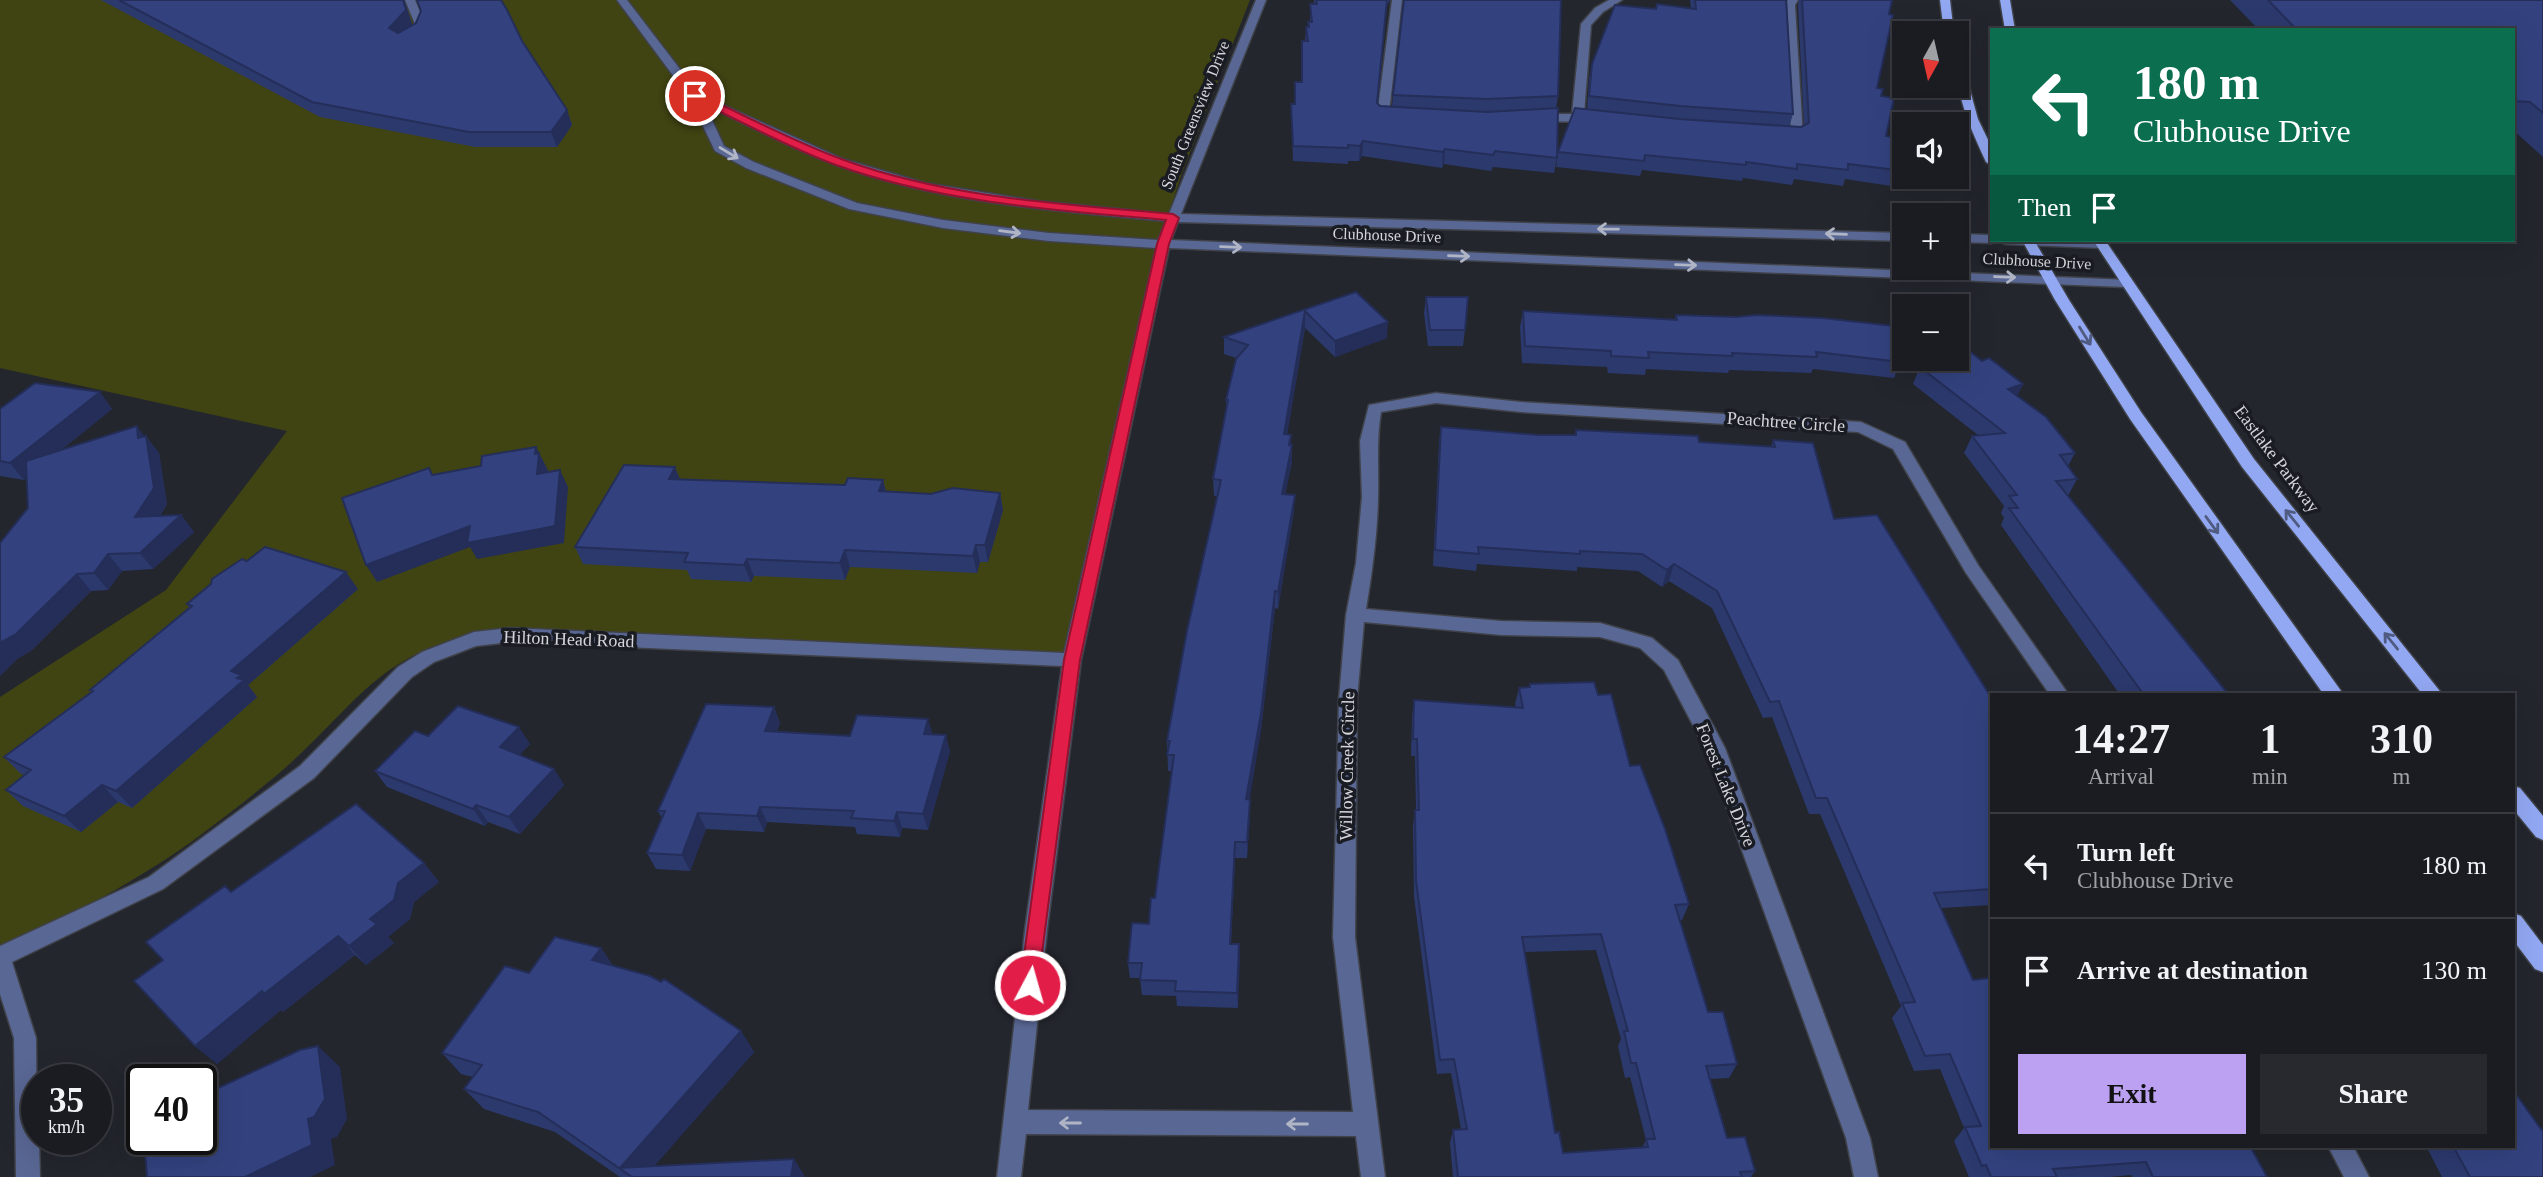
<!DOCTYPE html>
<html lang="en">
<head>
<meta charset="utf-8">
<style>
  :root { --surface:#1a1c22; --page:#27292f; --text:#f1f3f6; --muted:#9fa1a5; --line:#383a40; --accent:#bca0f2 }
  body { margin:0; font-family:Georgia,serif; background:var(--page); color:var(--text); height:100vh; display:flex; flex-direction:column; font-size:26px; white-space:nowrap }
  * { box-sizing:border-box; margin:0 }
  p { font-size:23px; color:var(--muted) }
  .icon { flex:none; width:38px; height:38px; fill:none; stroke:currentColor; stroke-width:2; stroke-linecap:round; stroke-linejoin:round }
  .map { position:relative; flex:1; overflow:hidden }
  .sheet { position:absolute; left:1990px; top:693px; width:525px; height:455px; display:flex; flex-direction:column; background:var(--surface); border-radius:0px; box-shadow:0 7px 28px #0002,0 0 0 2px var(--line) }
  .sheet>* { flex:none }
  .banner { position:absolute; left:1990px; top:28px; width:525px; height:214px; border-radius:0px; box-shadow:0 7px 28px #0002,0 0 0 2px var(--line); background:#0b6e4f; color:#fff; overflow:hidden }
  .needle { width:46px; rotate:188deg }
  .buttons { position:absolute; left:1892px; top:21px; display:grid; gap:14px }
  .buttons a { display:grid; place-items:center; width:77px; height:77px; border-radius:0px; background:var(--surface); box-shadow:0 7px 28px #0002,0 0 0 2px var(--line); font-size:35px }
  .speed { position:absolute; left:21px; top:1064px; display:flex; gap:14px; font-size:35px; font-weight:700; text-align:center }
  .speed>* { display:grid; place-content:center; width:91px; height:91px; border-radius:50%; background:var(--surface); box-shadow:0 7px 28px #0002,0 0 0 2px var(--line); line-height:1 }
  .speed small { font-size:18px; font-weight:400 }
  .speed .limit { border:4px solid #111; border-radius:10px; background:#fff; color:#111 }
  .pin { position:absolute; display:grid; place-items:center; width:60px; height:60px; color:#fff; margin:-30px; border:4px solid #fff; border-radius:50%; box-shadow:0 2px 7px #0007 }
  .me { position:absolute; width:77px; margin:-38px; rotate:6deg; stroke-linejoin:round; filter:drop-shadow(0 0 5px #0008) }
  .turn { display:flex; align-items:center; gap:24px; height:147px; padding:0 28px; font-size:32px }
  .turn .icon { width:91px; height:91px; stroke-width:2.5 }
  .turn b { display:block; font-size:49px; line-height:60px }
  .then { display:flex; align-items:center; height:66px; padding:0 28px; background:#0003; gap:14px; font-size:26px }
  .eta { display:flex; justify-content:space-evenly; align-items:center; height:119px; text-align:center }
  .eta b { font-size:42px; font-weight:700; line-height:49px }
  .cta { display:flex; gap:14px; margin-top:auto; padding:14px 28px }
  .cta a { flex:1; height:80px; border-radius:0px; background:var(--accent); color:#111; font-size:28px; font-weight:700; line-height:80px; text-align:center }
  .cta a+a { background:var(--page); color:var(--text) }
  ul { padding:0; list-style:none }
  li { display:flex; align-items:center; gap:21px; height:105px; padding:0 28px; border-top:2px solid var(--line) }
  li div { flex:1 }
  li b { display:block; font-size:26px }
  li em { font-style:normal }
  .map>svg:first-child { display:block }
  .green { fill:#404412 }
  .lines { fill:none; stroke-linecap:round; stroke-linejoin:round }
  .minor-casing { stroke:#3f4249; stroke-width:3 }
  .major-casing { stroke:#3f4249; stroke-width:3 }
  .minor { fill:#596794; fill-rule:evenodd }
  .major { fill:#92a8f3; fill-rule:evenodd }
  .wall { fill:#2c396d; fill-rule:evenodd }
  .shaded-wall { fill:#242e59 }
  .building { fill:#33427f; stroke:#242e59; stroke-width:2; fill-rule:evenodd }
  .oneway { stroke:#b0b5c6 }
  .oneway2 { stroke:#505b81 }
  .route { fill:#e11d48; stroke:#92132f; stroke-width:2 }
  .labels { text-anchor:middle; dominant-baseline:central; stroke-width:7; stroke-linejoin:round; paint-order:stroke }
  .far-street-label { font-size:16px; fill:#d5d6db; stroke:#1a1c23 }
  .street-label { font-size:18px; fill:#d5d6db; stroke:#1a1c23 }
</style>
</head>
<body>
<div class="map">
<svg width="2543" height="1177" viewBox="0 0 2543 1177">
  <rect width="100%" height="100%" fill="#23262d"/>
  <!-- green -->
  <path class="green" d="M0,0H1250L1182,173L1166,222L1078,660L488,631C375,652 356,708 277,775C253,795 227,815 202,834C141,880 66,916 0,954V697L166,590L287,431L0,368Z"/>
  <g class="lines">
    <defs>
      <path id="minor" d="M405,0H415L425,24L421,35L412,39L407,36L415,24Z
        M617,0H627L699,94L843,159L925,183L1037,201L1169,214L1256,0H1266L1181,214L1904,233V241L1178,222L1171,240L2130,280V286L2125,287L1169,248L1081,660L1047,930L1028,1110L1353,1112L1333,937L1339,699L1346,615L1356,563L1362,497L1360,441L1369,405L1436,393L1521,402L1861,422L1905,442L1978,565L2069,695H2050L1966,573L1893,449L1858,432L1521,412L1436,403L1381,412C1376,442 1379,469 1378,500C1377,537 1372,573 1366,609L1501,621L1600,623L1652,638L1678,660L1725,748L1870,1138L1878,1177H1854L1846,1138L1705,748L1664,670L1640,648L1600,637L1501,635L1364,622L1357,699L1355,937L1385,1177H1361L1356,1136L1026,1134L1021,1177H997L1025,930L1062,666L510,642L476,646L434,662L412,677L314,778L163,889L12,962L36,1038L37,1139H39L40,1177H16L14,1038L0,994V946L149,877L300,766L398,667L422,652L474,632L510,628L1064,653L1156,248L1049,241L943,228L849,209L746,168L715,151L689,97ZM705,105C748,125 791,149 836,165C941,203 1055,211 1166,221L1158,240L1049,233L943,220L857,203L754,162L724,146Z
        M1392,0H1402L1389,113L1400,114L1402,117L1396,121L1377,116Z
        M1609,0H1622L1603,12L1591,25L1584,114H1595L1601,118L1595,122L1532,121V115L1536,114H1572L1581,24L1595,8Z
        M1788,0H1798L1795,5L1803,136C1797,142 1783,141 1777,135L1783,131L1791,132L1785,5Z
        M1956,234L1992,235V240H1998L1992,243L1956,242Z
        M1998,240H2095L2108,244L2101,248L2005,244Z
        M2328,1146H2353L2369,1177H2344Z"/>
      <path id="major" d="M1940,0H1950L1954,33H1944Z
        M2000,0H2010L2015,30H2005Z
        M1956,58L1962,61L1978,119L1992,148V166L1986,162C1970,127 1956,97 1956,58Z
        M2022,240H2034L2069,300L2141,412L2344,695H2324L2130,419L2055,300Z
        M2093,240H2105L2254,459L2443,695H2423L2242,467Z
        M2513,786L2520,788L2543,816V840L2536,837L2513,809Z
        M2513,913L2521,916L2543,945V972L2535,969L2513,940Z"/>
    </defs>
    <!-- minor casing -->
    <use href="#minor" class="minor-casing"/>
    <!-- major casing -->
    <use href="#major" class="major-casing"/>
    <!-- minor -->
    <use href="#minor" class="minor"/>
    <!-- major -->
    <use href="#major" class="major"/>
  </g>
  <!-- wall -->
  <path class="wall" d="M101,0H404L412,24L410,26L522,41L567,110L572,125L557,147H475L320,117Z
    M1314,0H1390L1386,8L1378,104L1380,106L1392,107L1393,95L1558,96L1556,109L1557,158L1554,173L1493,167L1491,171L1444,164L1442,168L1362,156L1359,161H1348V164L1293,161L1291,104H1295V82H1302L1306,27H1308V22H1310V4H1314Z
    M1690,0H1787L1793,114L1789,127H1801L1804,126L1798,6L1799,0H1892L1877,88L1881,96L1886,136L1896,170L1891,186L1845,179L1843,186L1794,179L1792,185L1743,178L1742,181L1642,170L1640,176L1556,167L1558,152L1587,109L1589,79L1592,64L1656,9H1691Z
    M2230,0H2543V157L2513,130V30H2259Z
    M1356,292L1387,338L1335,357L1305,328L1287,435L1292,445V462L1285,494L1294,511L1278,609L1275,608L1261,730L1249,800L1250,816L1247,858H1235L1231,944H1239L1238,1008L1177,1006L1176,996L1142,995L1140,978H1130L1128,963L1149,924L1155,898L1172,771H1168L1167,741L1217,496H1214L1213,479L1226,411V400L1236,358L1224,354V337Z
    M1426,297L1465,330L1463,346H1428L1424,313Z
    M1523,311L1675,319L1676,315L1900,362L1894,378L1813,369L1811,373L1729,370L1728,373L1646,369L1645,375L1608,373L1607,367L1522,363L1520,327Z
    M1982,361L2023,384L2017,396L2075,453L2068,466L2077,479L2068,496L2229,695H2120L2001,525L2004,518L2001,513L2004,506L1964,453L1972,436L1978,435L1913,384L1920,367Z
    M100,392L112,409L61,450L144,437L159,453L167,504L160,516L181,515L194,532L153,569L122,571L108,590L91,591L32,650L17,659L0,676V543L28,508L27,477L24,480L0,476V409Z
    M1441,427L1539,435H1575L1576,430L1699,442L1771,447L1773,440L1834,519L1992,699V905L1941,908L1992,1146H2250L2267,1177H2132L2131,1175L2110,1177H1969L1954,1141L1964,1128L1940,1069L1914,1071L1892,1018L1901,1006L1820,814H1809L1772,717L1763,718L1712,608L1669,581L1662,587L1638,571L1577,567V571L1477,564L1476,571L1433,566L1439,444Z
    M680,480L845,485L883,480L886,491L931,494L1000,493L1003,510L988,562H980L977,573L850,567L845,580L754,576L751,582L691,579L687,570L583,564L575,547Z
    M247,561L358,589L248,685L257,697L132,808L118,802L81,832L23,806L6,790L25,775L21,774L4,757L92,692L90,690L189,607L187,604Z
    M1530,684L1598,695L1630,766L1689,904L1682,920H1679L1708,1012L1737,1064L1729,1078L1710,1079L1727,1138L1755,1171L1751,1177H1453L1450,1143L1453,1130L1461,1129L1451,1073L1437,1074L1414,897L1413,826L1415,810H1416L1415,756H1411L1412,717L1414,700L1516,708L1515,704L1519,688L1529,687ZM1596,950L1621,1039L1618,1046L1625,1078L1630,1077L1646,1140L1642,1148L1563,1153L1555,1133L1525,952Z
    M774,707L780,723L777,731L850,736L933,734L950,751L928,830L902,828L900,837L857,834L855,827L767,822L764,832L706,829L690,871L656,869L647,853L662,818L658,811Z
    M428,736L530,744L519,755L554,769L564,785L520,834L488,822L485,826L387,787L375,771Z
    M424,863L439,882L414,902L410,919L388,937L394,943L366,965L355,955L283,1012L281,1010L217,1064L195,1046L163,960L231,892Z
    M601,948L613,966L741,1031L754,1052L654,1166L794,1159L805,1177H620L555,1132L484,1109L464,1089L473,1077L461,1074L442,1053L529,973Z
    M2426,1146H2513L2543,1177H2442Z"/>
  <!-- shaded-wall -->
  <path class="shaded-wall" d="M403,0H404L412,24L395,42L389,28Z
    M567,110L572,125L557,147L551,132Z
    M1363,141L1362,156L1359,161L1360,146Z
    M1445,149L1444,164L1442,168L1443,152Z
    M1305,311V328L1284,451V434Z
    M1388,322L1387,338L1335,357V341Z
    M2023,384L2015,401L2008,389Z
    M100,392L112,409L24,480L10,463Z
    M137,426L147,440L146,436L159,453L167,504L148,534L135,517L138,438Z
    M1291,435L1292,462L1282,511V494Z
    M536,447L548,470L546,491L537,474L535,454Z
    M675,467L682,484L669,479Z
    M560,470L568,487L564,543L477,559L470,547L377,582L366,565Z
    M883,480L887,497L879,491Z
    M1000,493L1003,510L988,562L985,545Z
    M1295,495L1294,511L1278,609V592Z
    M181,515L194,532L153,569L140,553Z
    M976,545L980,562L977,573L973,556Z
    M845,550L850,567L845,580L840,563Z
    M108,554L122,571L108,590L94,573Z
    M747,559L754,576L751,582L744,565Z
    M1674,564L1669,581L1662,587L1667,570Z
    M346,572L358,589L248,685L257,697L132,808L116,791L231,671Z
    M77,574L91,591L32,650L17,659L0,676V643Z
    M1275,591V608L1261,730L1247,816L1246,799Z
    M774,707L780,723L771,747L765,731Z
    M928,719L933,735L924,734Z
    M519,727L530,744L511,764L500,747Z
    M946,735L950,751L928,830L923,814Z
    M554,769L564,785L520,834L509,817Z
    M102,785L118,802L81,832L64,816Z
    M1250,800V816L1247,858V842Z
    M476,805L488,822L485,826L473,809Z
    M760,807L767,822L764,832L757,816Z
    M897,812L902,828L900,837L894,821Z
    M698,813L706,829L690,871L682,855Z
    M1235,842V858L1230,960V944Z
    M424,863L439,882L414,902L410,919L388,937L394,943L366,965L349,946L398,883Z
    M338,936L355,955L283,1012L281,1010L217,1064L195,1046L262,991Z
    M1239,944L1240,960L1238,1008L1237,993Z
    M601,948L616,970L592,960Z
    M741,1031L754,1052L645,1177L620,1168Z
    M318,1046L340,1067L347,1119L337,1137L331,1139L335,1165L310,1177H245Z
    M794,1159L805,1177H791Z"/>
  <!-- building -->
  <path class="building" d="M119,0H403L406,10L389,28L398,33L416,23L421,11L417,0H501L507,10L522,41L567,110L551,132H469L312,102Z
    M1316,0H1387L1377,103L1380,106L1487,112L1558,108L1557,158L1495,151L1493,155L1445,149L1443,152L1363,141L1360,146L1348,145V148L1293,146L1291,104H1295V82H1302V41H1308L1306,27H1309L1308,22H1312L1310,4H1317Z
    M1404,0H1561L1558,96L1487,99L1393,95Z
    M1695,0H1786L1793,114L1680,106L1589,96L1592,64L1615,5L1656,9L1657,4L1696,9Z
    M1802,0H1892L1889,14L1893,15L1877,88L1883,89L1881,96L1894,98L1886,136L1896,138V170L1848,164V170L1797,164V169L1746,162V165L1645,155L1644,161L1558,152L1575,108L1679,119L1801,127L1809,123Z
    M2268,0H2543V113L2530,102L2513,101V30H2297Z
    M1356,292L1388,322L1335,341L1305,311L1284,434L1291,435L1289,445H1292L1282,494L1295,495L1278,592L1275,591L1261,713L1246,799L1250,800L1247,842H1235L1230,944H1239L1237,993L1175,991L1176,981L1140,980L1142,963H1128L1132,923L1149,924L1151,898H1155L1174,755H1167L1170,741H1167L1187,631L1221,480L1213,479L1228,400H1226L1236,359L1248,345L1224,337Z
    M1426,297H1468L1465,330H1430Z
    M1523,311L1677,320L1676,315L1736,317L1757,315L1822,318L1894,326L1900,362L1816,352L1817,357L1732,353L1733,356L1648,352L1649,358L1611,356V351L1525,346Z
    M1968,350L1982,361L1989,358L2023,384L2008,389L2046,417L2075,453L2060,455L2077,479L2056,481L2229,695H2144L2009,508H2018L2009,496L2017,495L1972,436L2005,433L1920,367L1944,359H1956V354Z
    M35,383L100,392L10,463L0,461V409Z
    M137,426L138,438L146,436L154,488L135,517L181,515L140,553L108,554L94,573L77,574L16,634L0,643V543L28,508L26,461Z
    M1441,427L1539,435H1576V430L1698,436L1699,442L1775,447L1773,440L1813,443L1834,519L1877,515L1992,699V889L1934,893L1973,980L1990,978L1992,983V1146H2250L2267,1177H2153L2146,1162L2053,1169L2057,1177H1991L1986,1165L1982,1166L1965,1127L1981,1126L1950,1054L1925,1056L1902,1003L1915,1002L1827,798H1816L1779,701L1770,702L1717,591L1674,564L1667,570L1642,554L1580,551V554L1478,547L1479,554L1435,550Z
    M536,447L535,454L539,453L537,474L560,470L555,526L467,543L470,526L366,565L342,498L429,468L432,475L481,466L482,456Z
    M624,465L675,467L669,479L845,485L848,478L883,480L879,491L931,494L953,488L1000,493L985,545H976L973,556L845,550L840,563L747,559L744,565L684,562L688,553L575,547Z
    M265,547L346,572L231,671L241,675L237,678L244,680L116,791L102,785L64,816L6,790L31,770L4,757L93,691L90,690L192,606L187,604L211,584L212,579L242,559L247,561Z
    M1594,682L1598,695L1611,694L1630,766L1640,765L1665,829L1689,904L1675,905L1708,1012H1723L1737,1064L1706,1066L1727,1138L1745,1137L1755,1171L1740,1172L1742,1177H1458L1453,1130L1467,1129L1454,1059L1440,1060L1416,881L1415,810H1419L1417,739H1413L1414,700L1523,708L1519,688L1530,687V684ZM1601,934L1628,1031H1624L1631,1063H1636L1655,1139H1646L1648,1147L1563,1153L1559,1132L1555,1133L1522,937Z
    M706,704L774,707L765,731L850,736L857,715L928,719L924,734L946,735L923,814L897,812L894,821L851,818L854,811L760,807L757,816L698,813L682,855L647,853L665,811H658Z
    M458,706L519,727L500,747L554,769L509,817L476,805L473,809L375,771L415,731L428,736Z
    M356,804L424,863L398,883L394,900L370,919L377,924L349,946L338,936L264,994L262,991L195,1046L134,981L163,960L146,942L225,886L231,892Z
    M555,937L601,948L592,960L650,976L661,982L664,979L741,1031L620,1168L794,1159L791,1177H632L538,1112L464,1089L482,1065L442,1053L505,966L529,973Z
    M318,1046L325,1099L314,1117L308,1119L312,1145L245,1177H147L144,1139H201V1096L300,1050Z
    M2513,1090L2543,1132V1177H2470L2453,1146H2513Z"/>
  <!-- one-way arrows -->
  <defs><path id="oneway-shaft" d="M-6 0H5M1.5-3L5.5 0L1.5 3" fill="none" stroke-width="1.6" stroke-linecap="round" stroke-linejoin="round" transform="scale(1.75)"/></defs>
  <g class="oneway">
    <use href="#oneway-shaft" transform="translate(729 153) rotate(31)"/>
    <use href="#oneway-shaft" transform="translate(1608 229) rotate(-179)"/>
    <use href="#oneway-shaft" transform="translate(1010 232) rotate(7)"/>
    <use href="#oneway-shaft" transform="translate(1836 234) rotate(-178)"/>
    <use href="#oneway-shaft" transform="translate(1231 247) rotate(2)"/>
    <use href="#oneway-shaft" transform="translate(1459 256) rotate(2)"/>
    <use href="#oneway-shaft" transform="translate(1686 265) rotate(2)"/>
    <use href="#oneway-shaft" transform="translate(2005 277) rotate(2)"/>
    <use href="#oneway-shaft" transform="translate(1070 1123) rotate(-180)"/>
    <use href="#oneway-shaft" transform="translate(1297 1124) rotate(-180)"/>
  </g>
  <g class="oneway2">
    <use href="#oneway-shaft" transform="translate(2085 336) rotate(58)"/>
    <use href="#oneway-shaft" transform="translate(2292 518) rotate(-129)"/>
    <use href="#oneway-shaft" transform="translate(2212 525) rotate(54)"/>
    <use href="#oneway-shaft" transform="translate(2391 641) rotate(-129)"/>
  </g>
  <!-- route -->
  <path class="route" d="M691,94H699C746,116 794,142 844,160C948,198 1063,204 1173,214L1179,218L1169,244L1080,660L1037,992L1030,995L1023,992L1020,985L1064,660L1157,244L1166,220C1055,210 942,203 836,165C787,147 739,120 691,98Z"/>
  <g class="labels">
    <!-- far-street labels -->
    <g class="far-street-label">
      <text transform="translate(1195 115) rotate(-68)">South Greensview Drive</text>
      <text transform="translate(1387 235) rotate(2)">Clubhouse Drive</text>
      <text transform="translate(2037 261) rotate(3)">Clubhouse Drive</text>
    </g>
    <!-- street labels -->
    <g class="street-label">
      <text transform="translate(1786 422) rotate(4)">Peachtree Circle</text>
      <text transform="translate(2277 459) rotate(53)">Eastlake Parkway</text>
      <text transform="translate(569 639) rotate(2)">Hilton Head Road</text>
      <text transform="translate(1347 766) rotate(-89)">Willow Creek Circle</text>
      <text transform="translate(1726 785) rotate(68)">Forest Lake Drive</text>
    </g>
  </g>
</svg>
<div class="buttons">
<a><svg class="needle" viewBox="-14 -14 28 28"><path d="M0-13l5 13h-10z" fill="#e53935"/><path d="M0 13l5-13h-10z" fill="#9fa1a5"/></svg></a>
<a><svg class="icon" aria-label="sound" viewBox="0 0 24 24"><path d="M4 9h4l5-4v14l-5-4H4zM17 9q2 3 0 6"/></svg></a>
<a>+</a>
<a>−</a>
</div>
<div class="speed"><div>35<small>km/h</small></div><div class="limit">40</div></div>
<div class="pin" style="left:695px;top:96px;background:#d93025"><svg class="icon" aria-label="arrive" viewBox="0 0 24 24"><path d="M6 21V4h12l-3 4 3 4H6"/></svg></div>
<svg class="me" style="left:1030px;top:985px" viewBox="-20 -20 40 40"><circle r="17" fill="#e11d48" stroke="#fff" stroke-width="3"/><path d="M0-11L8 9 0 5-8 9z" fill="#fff"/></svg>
<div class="banner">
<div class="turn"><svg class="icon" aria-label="left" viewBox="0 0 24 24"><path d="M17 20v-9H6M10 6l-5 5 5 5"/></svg><div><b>180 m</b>Clubhouse Drive</div></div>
<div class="then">Then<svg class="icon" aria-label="arrive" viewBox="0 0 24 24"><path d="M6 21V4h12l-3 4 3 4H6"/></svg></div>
</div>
<section class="sheet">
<div class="eta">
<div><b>14:27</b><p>Arrival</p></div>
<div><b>1</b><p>min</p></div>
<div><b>310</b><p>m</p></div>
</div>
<ul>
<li><svg class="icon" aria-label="left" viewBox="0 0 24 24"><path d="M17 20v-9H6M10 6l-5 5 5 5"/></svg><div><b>Turn left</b><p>Clubhouse Drive</p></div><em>180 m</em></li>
<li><svg class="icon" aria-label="arrive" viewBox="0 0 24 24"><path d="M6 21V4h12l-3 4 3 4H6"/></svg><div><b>Arrive at destination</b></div><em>130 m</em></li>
</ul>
<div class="cta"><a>Exit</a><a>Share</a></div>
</section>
</div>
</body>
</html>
